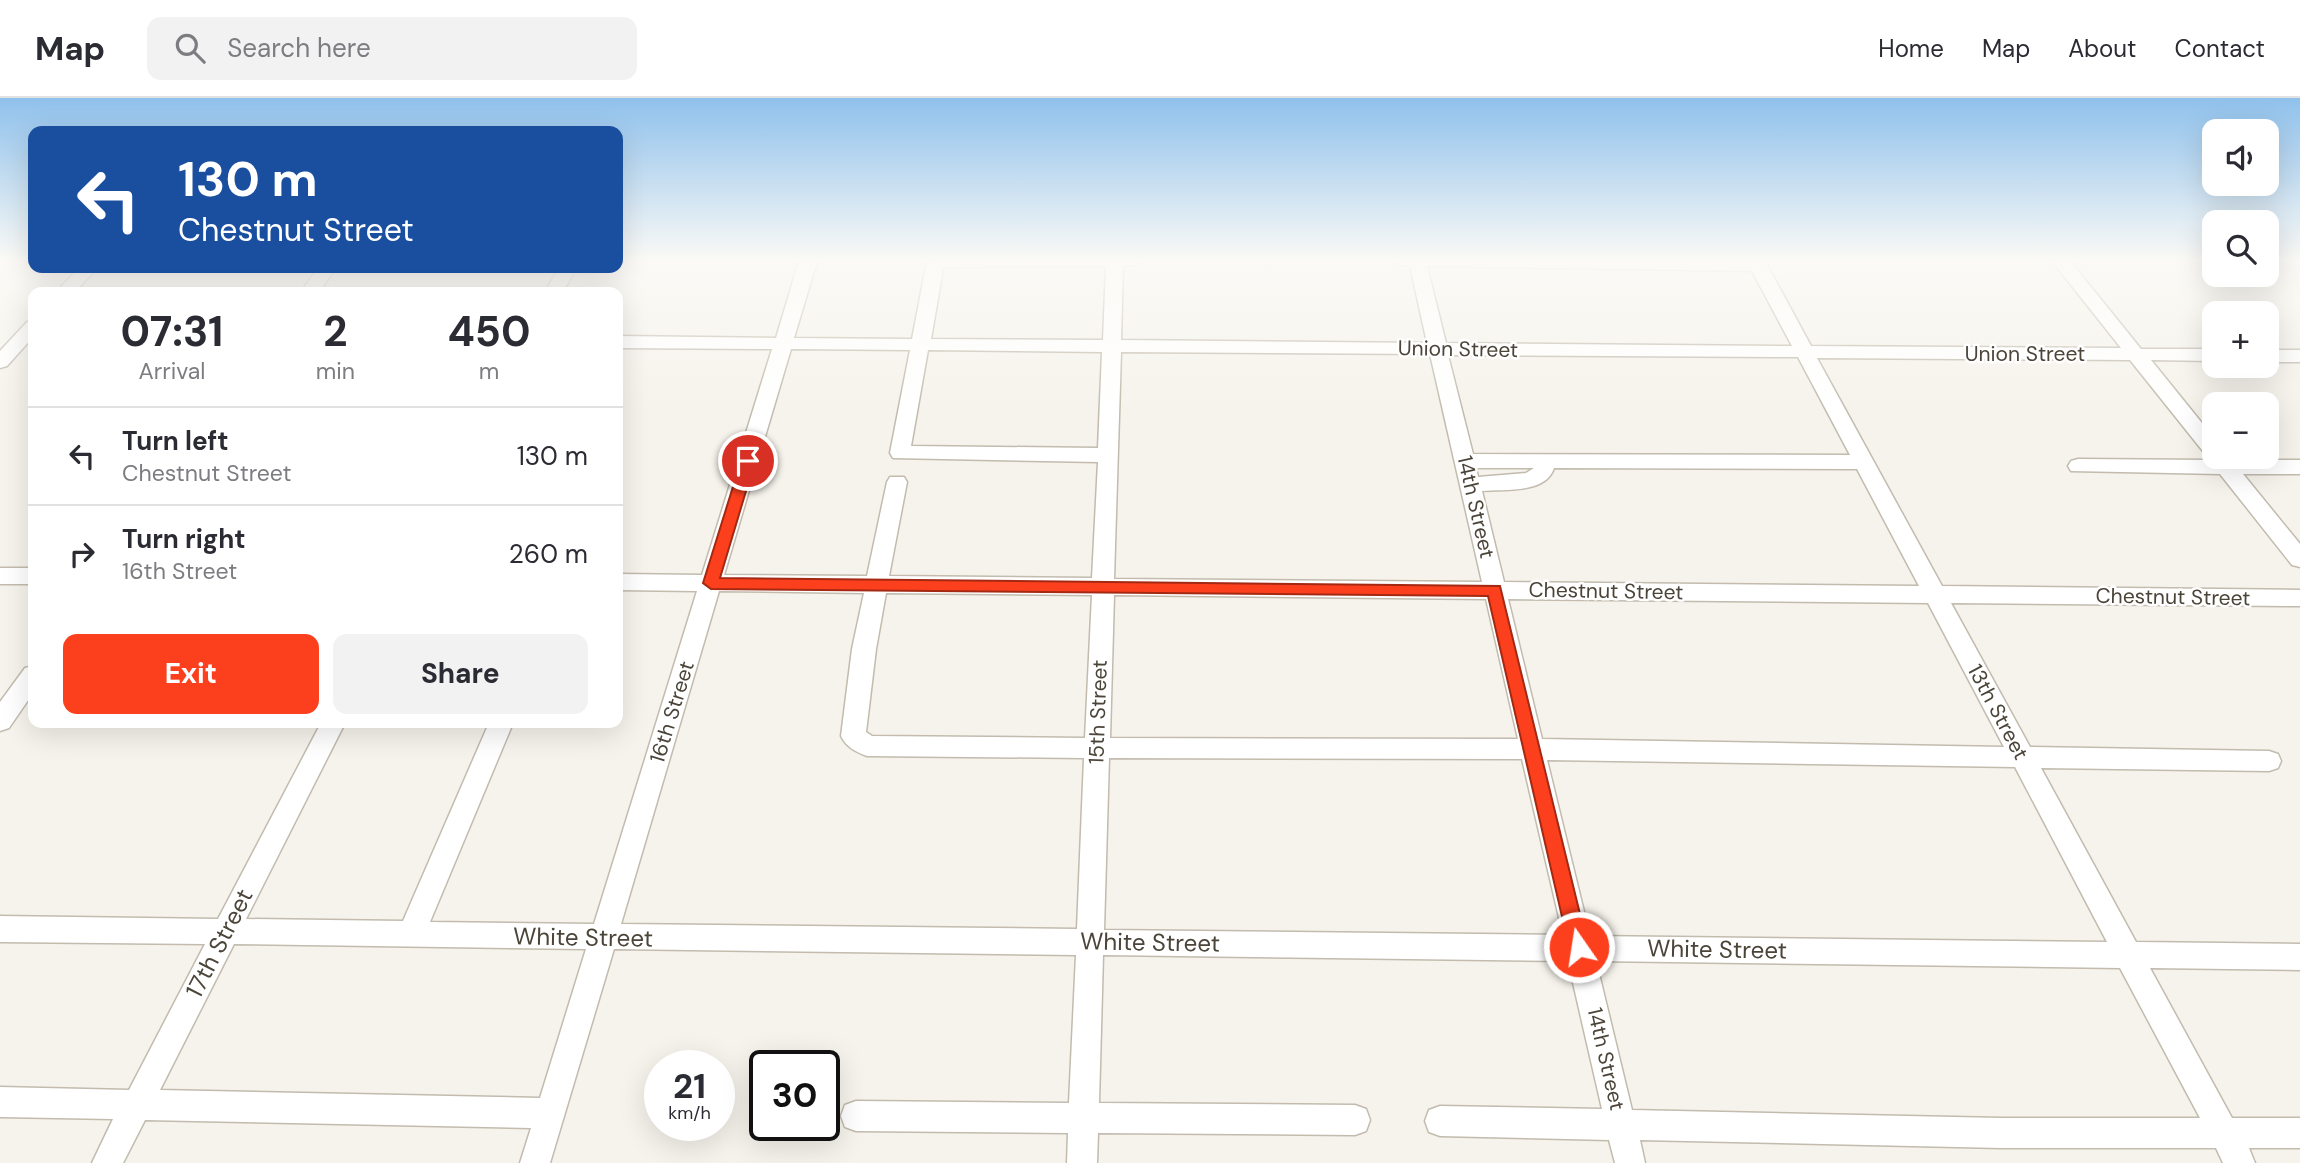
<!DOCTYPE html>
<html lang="en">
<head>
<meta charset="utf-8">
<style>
  :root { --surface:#fff; --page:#f2f2f3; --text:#2b2b33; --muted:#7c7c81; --line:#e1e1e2; --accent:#fc3f1d }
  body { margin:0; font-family:"DM Sans",sans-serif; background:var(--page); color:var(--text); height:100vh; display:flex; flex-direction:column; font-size:26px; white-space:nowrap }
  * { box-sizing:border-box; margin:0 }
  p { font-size:23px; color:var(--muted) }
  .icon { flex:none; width:38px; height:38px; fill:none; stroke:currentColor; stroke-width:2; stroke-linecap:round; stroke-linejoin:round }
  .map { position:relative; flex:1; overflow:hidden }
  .panel { position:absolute; left:28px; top:189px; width:595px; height:441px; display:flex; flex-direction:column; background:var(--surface); border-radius:14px; box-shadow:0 7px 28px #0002 }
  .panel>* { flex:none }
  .guide { position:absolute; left:28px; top:28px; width:595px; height:147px; border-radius:14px; box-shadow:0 7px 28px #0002; background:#1a4fa0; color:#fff; overflow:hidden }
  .fabs { position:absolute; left:2202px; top:21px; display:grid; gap:14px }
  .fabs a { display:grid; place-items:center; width:77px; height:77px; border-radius:14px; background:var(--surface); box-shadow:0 7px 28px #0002; font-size:35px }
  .speed { position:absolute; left:644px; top:952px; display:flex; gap:14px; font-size:35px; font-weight:700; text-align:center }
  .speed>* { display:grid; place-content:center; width:91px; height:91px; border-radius:50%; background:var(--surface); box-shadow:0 7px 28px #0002; line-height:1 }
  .speed small { font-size:18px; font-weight:400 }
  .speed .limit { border:4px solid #111; border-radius:10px; background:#fff; color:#111 }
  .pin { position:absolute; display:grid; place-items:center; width:60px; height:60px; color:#fff; margin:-30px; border:4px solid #fff; border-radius:50%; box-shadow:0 2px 7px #0007 }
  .me { position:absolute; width:77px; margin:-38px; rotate:347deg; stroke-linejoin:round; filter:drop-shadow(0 0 5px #0008) }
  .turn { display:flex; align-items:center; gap:24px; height:147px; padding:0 35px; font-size:32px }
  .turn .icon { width:91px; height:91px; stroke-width:2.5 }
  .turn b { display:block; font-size:49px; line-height:60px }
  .eta { display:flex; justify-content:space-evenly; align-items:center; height:119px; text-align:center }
  .eta b { font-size:42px; font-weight:700; line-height:49px }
  .primary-button { display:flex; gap:14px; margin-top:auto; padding:14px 35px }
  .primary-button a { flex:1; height:80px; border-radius:14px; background:var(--accent); color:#fff; font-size:28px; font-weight:700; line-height:80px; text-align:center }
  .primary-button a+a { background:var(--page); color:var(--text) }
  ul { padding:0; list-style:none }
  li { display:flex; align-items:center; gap:21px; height:98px; padding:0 35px; border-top:2px solid var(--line) }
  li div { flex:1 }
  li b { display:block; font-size:26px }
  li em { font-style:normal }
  header { display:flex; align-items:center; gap:42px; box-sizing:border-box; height:98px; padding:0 35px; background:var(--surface); border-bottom:2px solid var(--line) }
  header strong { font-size:33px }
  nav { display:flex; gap:38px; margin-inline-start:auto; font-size:24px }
  .search { width:490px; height:63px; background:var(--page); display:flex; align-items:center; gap:18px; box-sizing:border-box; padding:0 24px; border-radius:14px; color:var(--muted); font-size:26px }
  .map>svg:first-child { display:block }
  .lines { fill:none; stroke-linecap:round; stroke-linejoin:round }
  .minor-casing { stroke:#c2bbae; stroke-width:3 }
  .minor { fill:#fff; fill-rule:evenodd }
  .route { fill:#fc3f1d; stroke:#a42913; stroke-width:2 }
  .labels { text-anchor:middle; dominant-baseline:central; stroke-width:5; stroke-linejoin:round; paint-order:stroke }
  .street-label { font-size:21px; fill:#4b4439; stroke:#fff }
  .near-street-label { font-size:24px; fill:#4b4439; stroke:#fff }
</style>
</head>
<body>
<header>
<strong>Map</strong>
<div class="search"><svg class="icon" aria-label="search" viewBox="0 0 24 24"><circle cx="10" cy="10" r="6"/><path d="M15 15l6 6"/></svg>Search here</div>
<nav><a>Home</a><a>Map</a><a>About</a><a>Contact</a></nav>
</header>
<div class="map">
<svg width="2300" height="1065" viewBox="0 0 2300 1065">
  <rect width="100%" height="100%" fill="#f6f3ec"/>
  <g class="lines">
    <defs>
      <path id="minor" d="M799,163H817L794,240L912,241L926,168L932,163H1137L1134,167L1123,168L1121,242L1427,245L1410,168L1398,167L1395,163H1765L1811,248L2121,250L2052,163H2070L2141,251H2214V263L2151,262L2214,340V359H2229L2231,362H2300V376H2243L2300,446V469L2292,467L2220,376L2071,373L2068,368L2071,363L2078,361L2210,362L2130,262L1817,260L1942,488L2300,492V508L1951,505L2030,649L2269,653L2278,656L2281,663L2278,670L2269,673L2041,670L2136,844L2300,846V872L2150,870L2232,1020H2300V1050H2249L2255,1065H2223L2216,1050H2001L1640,1042L1645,1065H1615L1609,1042L1440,1038L1429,1034L1425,1023L1429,1012L1440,1008L1602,1011L1568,863L1103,857L1099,1005L1355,1007L1366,1011L1370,1022L1366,1033L1355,1037L1098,1035L1097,1065H1067L1068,1035L856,1033L845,1029L841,1018L845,1007L856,1003L1069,1005L1076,857L614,851L550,1065H520L531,1030L145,1022L123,1065H92L113,1021L0,1019V989L129,992L205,846L0,844V818L218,821L321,625H345L246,821L403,823L489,625H513L430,824L594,826L697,493L618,492V476L702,477L772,251L618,250V238L776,240ZM1106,168L1103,242L931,241L943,171L946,169ZM1427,168L1752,173L1792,248L1446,245ZM791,251L910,252L890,355L893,360L1098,364L1092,480L889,478L907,384L904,379H890L887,384L867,478L724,477ZM928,252L1102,254L1098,350L911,348ZM1121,254L1430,256L1482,484L1114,481ZM1448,257L1798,259L1850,357L1473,356ZM1476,370H1534L1526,375L1478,379ZM1554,370L1857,371L1919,488L1504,484L1482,393C1504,391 1546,396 1554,370ZM719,493L864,495L852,551L841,638C846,649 856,654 867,658L1084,660L1077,831L621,826ZM886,495L1092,497L1085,640L872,638L866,634L876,551ZM1114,497L1486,501L1518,641L1110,640ZM1508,501L1928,505L2004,649L1542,641ZM1109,660L1522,661L1563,837L1104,832ZM1547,662L2015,669L2107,844L1590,838ZM234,846L586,851L540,1000L160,992ZM1596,863L2120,870L2200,1020H2001L1632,1012Z
        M79,170H97L75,194H56Z
        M318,170H336L319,194H301Z
        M559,170H576L563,194H545Z
        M33,223V239L7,268L0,270V253L27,224Z
        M2266,252H2300V264H2266Z
        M0,470H33V486H0Z
        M33,568V595L9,630L0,633V604L25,570Z"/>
    </defs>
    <!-- minor casing -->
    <use href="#minor" class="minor-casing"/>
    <!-- minor -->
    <use href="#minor" class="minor"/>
  </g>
  <!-- sky -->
  <linearGradient id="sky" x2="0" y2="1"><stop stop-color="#8fc1ec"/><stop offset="0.52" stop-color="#fbfaf6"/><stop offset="1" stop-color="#fbfaf6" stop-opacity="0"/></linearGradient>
  <rect width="2300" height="312" fill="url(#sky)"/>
  <!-- route -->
  <path class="route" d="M748,358L755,363L720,480L1500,488L1588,849L1585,855L1579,858L1572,855L1569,849L1488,498L711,491L703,485L741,363Z"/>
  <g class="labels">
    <!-- street labels -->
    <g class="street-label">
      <text transform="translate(1458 251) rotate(1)">Union Street</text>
      <text x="2025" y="256">Union Street</text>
      <text transform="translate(1476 409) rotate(77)">14th Street</text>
      <text transform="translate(1606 493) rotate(1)">Chestnut Street</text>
      <text transform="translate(2173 499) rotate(1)">Chestnut Street</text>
      <text transform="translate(672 614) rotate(-73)">16th Street</text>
      <text transform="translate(1098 614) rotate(-88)">15th Street</text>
      <text transform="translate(1998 614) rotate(62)">13th Street</text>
      <text transform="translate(1606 961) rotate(77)">14th Street</text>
    </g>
    <!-- near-street labels -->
    <g class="near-street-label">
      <text transform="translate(583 839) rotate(1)">White Street</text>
      <text transform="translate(1150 844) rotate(1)">White Street</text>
      <text transform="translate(219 845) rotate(-63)">17th Street</text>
      <text transform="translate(1717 851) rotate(1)">White Street</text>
    </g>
  </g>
</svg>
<div class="fabs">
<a><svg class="icon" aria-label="sound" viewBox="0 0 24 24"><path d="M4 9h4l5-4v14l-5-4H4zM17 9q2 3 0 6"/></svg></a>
<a><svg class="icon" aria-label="search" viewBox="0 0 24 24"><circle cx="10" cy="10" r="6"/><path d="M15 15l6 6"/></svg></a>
<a>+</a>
<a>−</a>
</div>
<div class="speed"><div>21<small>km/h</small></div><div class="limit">30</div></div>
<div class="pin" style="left:748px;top:363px;background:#d93025"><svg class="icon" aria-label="arrive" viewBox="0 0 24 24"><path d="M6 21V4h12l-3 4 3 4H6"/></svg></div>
<svg class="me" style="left:1579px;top:849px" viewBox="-20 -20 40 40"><circle r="17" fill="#fc3f1d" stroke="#fff" stroke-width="3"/><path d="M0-11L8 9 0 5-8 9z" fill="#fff"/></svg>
<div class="guide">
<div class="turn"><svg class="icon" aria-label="left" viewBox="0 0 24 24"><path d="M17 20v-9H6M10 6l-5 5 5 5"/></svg><div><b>130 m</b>Chestnut Street</div></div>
</div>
<section class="panel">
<div class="eta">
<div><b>07:31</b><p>Arrival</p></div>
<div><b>2</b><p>min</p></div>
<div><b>450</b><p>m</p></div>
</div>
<ul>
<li><svg class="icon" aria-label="left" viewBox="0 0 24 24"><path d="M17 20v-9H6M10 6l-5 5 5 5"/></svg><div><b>Turn left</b><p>Chestnut Street</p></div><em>130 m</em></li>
<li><svg class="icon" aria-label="right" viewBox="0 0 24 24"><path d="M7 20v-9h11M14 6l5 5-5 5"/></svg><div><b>Turn right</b><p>16th Street</p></div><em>260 m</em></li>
</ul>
<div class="primary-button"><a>Exit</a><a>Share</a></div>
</section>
</div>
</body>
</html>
